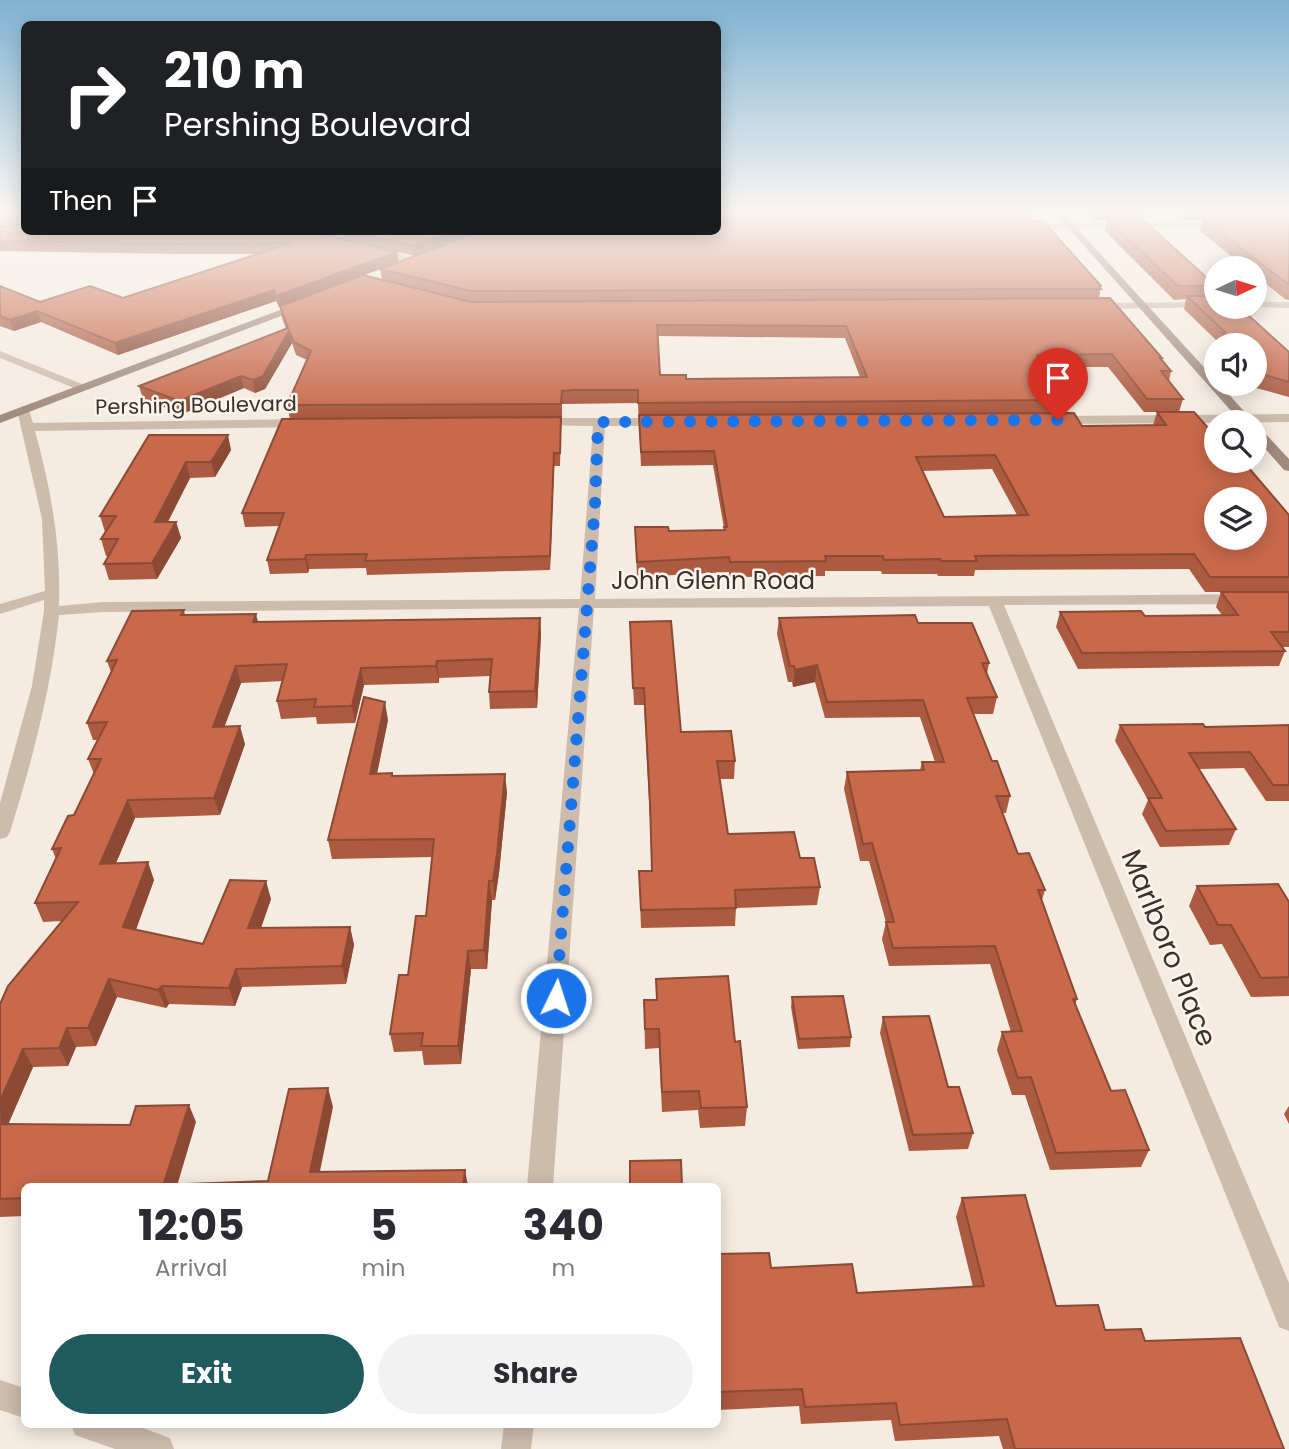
<!DOCTYPE html>
<html lang="en">
<head>
<meta charset="utf-8">
<style>
  :root { --surface:#fff; --page:#f2f2f3; --text:#2b2b33; --muted:#7c7c81; --accent:#1f5a5e }
  body { margin:0; font-family:Poppins,sans-serif; background:var(--page); color:var(--text); height:100vh; display:flex; flex-direction:column; font-size:26px; white-space:nowrap }
  * { box-sizing:border-box; margin:0 }
  p { font-size:23px; color:var(--muted) }
  .icon { flex:none; width:38px; height:38px; fill:none; stroke:currentColor; stroke-width:2; stroke-linecap:round; stroke-linejoin:round }
  .map { position:relative; flex:1; overflow:hidden }
  .panel { position:absolute; left:21px; top:1183px; width:700px; height:245px; display:flex; flex-direction:column; background:var(--surface); border-radius:10px; box-shadow:0 4px 18px #0003 }
  .panel>* { flex:none }
  .top-card { position:absolute; left:21px; top:21px; width:700px; height:214px; border-radius:10px; box-shadow:0 4px 18px #0003; background:#202124; color:#fff; overflow:hidden }
  .needle { width:46px; rotate:86deg }
  .fabs { position:absolute; left:1204px; top:256px; display:grid; gap:14px }
  .fabs a { display:grid; place-items:center; width:63px; height:63px; border-radius:50%; background:var(--surface); box-shadow:0 4px 18px #0003; font-size:35px }
  .pin { position:absolute; display:grid; place-items:center; width:60px; height:60px; color:#fff; margin:-72px -30px; border-radius:50% 50% 50% 0; rotate:-45deg; box-shadow:0 0 7px #0007 }
  .pin .icon { rotate:45deg }
  .me { position:absolute; width:77px; margin:-38px; rotate:4deg; stroke-linejoin:round; filter:drop-shadow(0 0 5px #0008) }
  .turn { display:flex; align-items:center; gap:24px; height:147px; padding:0 28px; font-size:32px }
  .turn .icon { width:91px; height:91px; stroke-width:2.5 }
  .turn b { display:block; font-size:49px; line-height:60px }
  .then { display:flex; align-items:center; height:66px; padding:0 28px; background:#0003; gap:14px; font-size:26px }
  .eta { display:flex; justify-content:space-evenly; align-items:center; height:119px; text-align:center }
  .eta b { font-size:42px; font-weight:700; line-height:49px }
  .action { display:flex; gap:14px; margin-top:auto; padding:14px 28px }
  .action a { flex:1; height:80px; border-radius:42px; background:var(--accent); color:#fff; font-size:28px; font-weight:700; line-height:80px; text-align:center }
  .action a+a { background:var(--page); color:var(--text) }
  .map>svg:first-child { display:block }
  .lines { fill:none; stroke-linecap:round; stroke-linejoin:round }
  .street { fill:#cdbbac; fill-rule:evenodd }
  .secondary { fill:#a18a7d; fill-rule:evenodd }
  .wall { fill:#ac5a40; fill-rule:evenodd }
  .shaded-wall { fill:#8c4a34 }
  .building { fill:#c8694b; stroke:#8c4a34; stroke-width:2; fill-rule:evenodd }
  .route { stroke:#1a73e8; stroke-width:12; stroke-dasharray:0 21.6 }
  .labels { text-anchor:middle; dominant-baseline:central; stroke-width:5; stroke-linejoin:round; paint-order:stroke }
  .far-street-label { font-size:21px; fill:#3b302b; stroke:#fbf5ee }
  .street-label { font-size:24px; fill:#3b302b; stroke:#fbf5ee }
  .near-street-label { font-size:28px; fill:#3b302b; stroke:#fbf5ee }
</style>
</head>
<body>
<div class="map">
<svg width="1289" height="1449" viewBox="0 0 1289 1449">
  <rect width="100%" height="100%" fill="#f4ebe1"/>
  <g class="lines">
    <!-- street -->
    <path class="street" d="M1223,222L1226,227L1023,229L1019,226L1023,223Z
      M377,248L420,259L422,261L417,264L374,253L373,251Z
      M1216,302V306L1219,307L1094,309L1089,306L1094,303Z
      M1255,302H1289V308L1252,307L1255,306Z
      M0,351L87,386L89,388L79,390L0,358Z
      M23,406L29,410L33,423L302,419L308,423L302,427L35,431C51,489 61,545 59,606L103,602L580,599L593,426L536,425V419L540,418H663L669,422L663,426H605L595,599L1289,594V604L1004,605L1289,1283V1331L1279,1327L1275,1317L989,606L594,608L553,1186H527L579,608L103,612L59,615C51,690 32,761 10,832L7,837L0,839V803L32,686L44,611V600L0,614V604L45,591L42,519L17,410Z
      M1289,414V422L1055,424L1049,420L1055,416Z
      M0,1380L24,1388V1418L0,1410Z
      M71,1424H132L170,1438L174,1449H115L75,1435Z
      M504,1424H534L531,1449H501Z"/>
    <!-- secondary -->
    <path class="secondary" d="M1055,213H1063L1254,422H1241Z
      M304,301L309,304L307,306L0,423V415Z
      M1255,426L1259,427L1289,459V471L1284,470L1255,437Z"/>
  </g>
  <!-- wall -->
  <path class="wall" d="M0,213H24V231H311L399,262L414,256L318,231H718V213H1033L1031,220L718,221L1101,286L1099,298L1162,358V360L1171,371L1169,381L1183,399L1179,412L1289,515V647H1283L1285,651L1279,666L1078,669L1056,627L1060,612L1145,616L1222,615L1216,607L1221,592H1205L1189,569L975,570L974,576H938L937,574H882L881,571H825V576L729,577V572L637,577L635,527L669,531L724,530V528L713,465L641,466L638,403L562,404V417L290,419L287,405L307,360L296,355L292,343L265,389L255,393L244,388L182,414L143,399L139,386L286,329L282,318L280,307H279L276,301L118,355L41,322L14,331L0,326V286L40,302L123,298L259,254H179L0,251V226L12,225L0,224ZM380,269L382,280L364,275ZM658,336L845,338L860,377L686,379L660,375ZM1045,367H1108L1144,412H1157L1153,425L1082,426L1063,413L1066,400ZM992,469L1017,515L944,517L923,471Z
    M1086,213H1147L1142,219L1216,285L1214,296L1289,352V397L1256,388L1252,383H1255V345H1218L1219,343L1184,309L1186,299L1174,300L1105,231L1107,220H1093Z
    M1177,213H1289V300L1285,299L1255,275V268H1246L1200,231L1203,220H1186Z
    M561,430L560,466H554L550,570L367,575L366,568L309,569L308,573L270,574L267,560L279,526L245,527L242,513Z
    M149,435L231,450L215,477L190,478L168,522H176L181,538L157,579L109,580L104,564L109,556H106L101,539L105,532L100,516Z
    M184,610L185,615L258,622L540,618L541,635L537,708L490,709L489,692L490,676L439,678V683L364,685L355,723L317,724L316,717L281,719L277,701L283,681L241,683L224,726L245,744L220,815L135,818L116,863L154,880L136,930L203,944L271,899L261,928L350,927L354,945L346,984L242,987L235,1006L169,1004L166,1008L117,997L96,1046L76,1047L68,1066L33,1067L8,1124L130,1125L196,1122L24,1186V1216L0,1217V1004L62,921L43,922L35,903L56,859L52,849L74,815L94,774L88,759L98,740H93L87,723L111,672L107,661Z
    M779,618L918,623L989,663L987,674L997,697L993,714H974L992,761L1010,796L1006,813H1002L1018,854L1045,890L1042,900L1077,999L1075,1005L1111,1091L1149,1150L1141,1167L1050,1170L1025,1095H1012L997,1050L1002,1032H1011L990,964L889,966L882,939L886,922L869,861H860L844,789L847,772L920,770L922,762H935L920,717L825,718L815,682L793,687L792,682H788L777,634Z
    M630,622L681,732L735,761L734,779H719L728,834L800,858L820,887L817,905L736,908L735,926L641,928L639,871H652L650,820L644,705H634Z
    M388,720L377,774L507,792L499,873L495,900H492L487,969H471L461,1064L424,1065L422,1051L394,1052L390,1034L426,916L432,857L332,859L328,840Z
    M1120,725L1205,727L1289,725V801H1266L1244,768L1199,769L1236,829L1229,845L1160,847L1142,814L1148,800L1115,741Z
    M1197,886L1289,902V996L1251,997L1222,944L1210,945L1189,906Z
    M656,979L735,1042L747,1107L745,1126L700,1128L698,1110L662,1112L659,1048L645,1049L644,1000H656Z
    M792,997L851,1037L850,1047L798,1049L791,1007Z
    M883,1017L948,1087L973,1133L968,1149L909,1151L880,1033Z
    M1289,1106V1124L1284,1114Z
    M962,1198L1056,1306L1105,1330L1145,1341L1284,1449H1003L999,1436L895,1441L891,1420L801,1424L799,1406L718,1410V1254L771,1268L857,1293L973,1287L956,1217Z"/>
  <!-- shaded-wall -->
  <path class="shaded-wall" d="M454,231H482L414,256L413,246Z
    M397,252L399,262L279,307L276,296Z
    M274,290L276,301L118,355L115,343Z
    M37,311L41,322L14,331L10,320Z
    M289,331L292,343L265,389L255,393L253,380Z
    M241,376L244,388L182,414L179,401Z
    M228,435L231,450L215,477L211,462Z
    M554,453V466L550,570V556Z
    M186,462L190,478L159,538L155,522Z
    M176,522L181,538L157,579L152,563Z
    M306,555L309,569L308,573L305,559Z
    M256,614L260,630L253,622Z
    M540,618L541,635L537,708L535,691Z
    M437,661L439,678V683L436,666Z
    M817,665L815,682L793,687L795,670Z
    M236,666L241,683L218,744L213,727Z
    M361,668L364,685L355,723L352,706Z
    M385,702L388,720L373,792L370,774Z
    M240,726L245,744L220,815L214,798Z
    M505,774L507,792L499,873L495,900L493,881Z
    M128,800L135,818L108,882L100,864Z
    M148,862L154,880L130,945L123,927Z
    M266,881L271,899L254,947L248,928Z
    M489,881L492,900L487,969L484,950Z
    M350,927L354,945L346,984L342,966Z
    M468,951L471,969L461,1064L458,1046Z
    M236,969L242,987L235,1006L229,988Z
    M109,979L117,997L96,1046L88,1028Z
    M162,986L169,1004L166,1008L158,990Z
    M67,1028L76,1047L68,1066L59,1048Z
    M23,1049L33,1067L1,1141L0,1101Z
    M328,1088L333,1107L317,1186L310,1172Z
    M189,1105L196,1122L177,1186H163Z
    M465,1170L468,1186H463Z"/>
  <!-- building -->
  <path class="building" d="M0,213H24V217L23,215H0Z
    M1107,219H1142L1216,286H1178Z
    M1203,219H1289V285Z
    M718,221H1043L1101,286L1099,287L1101,289L471,291L380,269L482,231H718Z
    M24,224V231H311L397,252L276,296L274,290L115,343L37,311L10,320L0,316V286L40,302L90,286L123,298L291,243L177,244L0,241V226Z
    M355,231H454L413,246Z
    M363,275L471,302L1110,298L1162,358H1160L1171,371H1161L1183,399H1147L1112,354L1037,355L1066,400L638,403V390H574L562,391L561,404L287,405L311,351L294,342L289,331L263,376L253,380L241,376L179,401L139,386L288,328L280,306ZM657,325L846,326L867,377L686,379V375H660Z
    M1187,296H1216V306H1238L1289,352V382L1261,374L1255,368V345H1233L1222,332H1225Z
    M1157,412H1194L1216,437V460H1242L1289,515V577H1210L1194,554L975,556L977,561H941L940,559L884,560L883,556H825L826,561L730,562L729,557L637,562L635,527H668L669,531L725,530L724,527H727L714,451L641,452L639,415L1074,413L1082,426L1166,425ZM995,455L1028,515L944,517L916,457ZM1216,499H1255V537H1216Z
    M561,417L560,453H554L550,556L365,561L367,554L306,555L305,559L267,560L284,513H242L282,419Z
    M149,435H228L211,462H186L155,522H176L152,563L104,564L118,539H101L116,516H100Z
    M1221,592H1289V632H1271L1285,651L1082,653L1060,612L1141,611L1145,616L1238,615Z
    M184,610L181,615L256,614L253,622L540,618L535,691L489,692L492,659L437,661L436,666L361,668L352,706L314,707L316,699L277,701L287,664L236,666L213,727L240,726L214,798L128,800L100,864L148,862L123,927L203,944L230,880L266,881L248,928L350,927L342,966L236,969L229,988L162,986L158,990L109,979L88,1028H67L59,1048L23,1049L0,1101V1004L8,986L78,902L35,903L61,848L52,849L68,816L74,815L101,759H88L107,722L87,723L117,660L107,661L132,611Z
    M915,615L918,623H972L989,663H982L997,697L967,698L992,761H997L1010,796H996L1018,854L1029,853L1045,890H1038L1077,999H1073L1111,1091L1125,1090L1149,1150L1056,1153L1031,1077L1018,1078L1002,1032L1022,1031L995,946L893,948L886,922H894L872,843L863,844L847,772L924,770L922,762H944L923,700L827,702L817,665L795,670L794,666H790L779,618Z
    M671,621L681,732L731,731L735,761H717L728,834L794,832L800,858H814L820,887L735,890L736,908L641,910L639,871H652L650,803L644,688H633L630,622Z
    M364,697L385,702L370,774L392,773V776L505,774L497,854L493,881H489L484,950L468,951L458,1046H421L423,1033L390,1034L399,975H408L416,916H426L434,839L328,840Z
    M1203,724L1205,727L1289,725V785H1273L1250,752L1189,753L1236,829L1166,831L1148,798H1162L1120,725Z
    M1278,884L1289,902V977L1261,978L1231,925H1218L1197,886Z
    M728,976L735,1042L740,1041L747,1107L701,1108L699,1091L662,1092L659,1029H645L644,1000H657L656,979Z
    M843,996L851,1037L799,1039L792,997Z
    M929,1016L948,1087H959L973,1133L913,1135L883,1017Z
    M328,1088L310,1172L465,1170L463,1186H187V1184L268,1181L289,1089Z
    M189,1105L163,1186H24V1198L0,1199V1124L130,1125L136,1106Z
    M681,1160L682,1186H630V1161Z
    M1025,1195L1056,1306L1098,1305L1105,1330L1141,1329L1145,1341L1240,1338L1284,1449H1015L1007,1419L900,1425L896,1403L805,1407L802,1389L718,1392V1254L769,1253L771,1268L852,1264L857,1293L984,1286L962,1198Z"/>
  <!-- sky -->
  <linearGradient id="sky" x2="0" y2="1"><stop stop-color="#7eb2d2"/><stop offset="0.51" stop-color="#faf6f2"/><stop offset="1" stop-color="#faf6f2" stop-opacity="0"/></linearGradient>
  <rect width="1289" height="416" fill="url(#sky)"/>
  <g class="lines">
    <!-- route -->
    <path class="route" d="M556,998L595,505L598,422L1058,420"/>
  </g>
  <g class="labels">
    <!-- far-street labels -->
    <g class="far-street-label">
      <text transform="translate(196 405) rotate(-1)">Pershing Boulevard</text>
    </g>
    <!-- street labels -->
    <g class="street-label">
      <text x="713" y="580">John Glenn Road</text>
    </g>
    <!-- near-street labels -->
    <g class="near-street-label">
      <text transform="translate(1169 948) rotate(68)">Marlboro Place</text>
    </g>
  </g>
</svg>
<div class="fabs">
<a><svg class="needle" viewBox="-14 -14 28 28"><path d="M0-13l5 13h-10z" fill="#e53935"/><path d="M0 13l5-13h-10z" fill="#7c7c81"/></svg></a>
<a><svg class="icon" aria-label="sound" viewBox="0 0 24 24"><path d="M4 9h4l5-4v14l-5-4H4zM17 9q2 3 0 6"/></svg></a>
<a><svg class="icon" aria-label="search" viewBox="0 0 24 24"><circle cx="10" cy="10" r="6"/><path d="M15 15l6 6"/></svg></a>
<a><svg class="icon" aria-label="layers" viewBox="0 0 24 24"><path d="M12 4l9 5-9 5-9-5zM3 14l9 5 9-5"/></svg></a>
</div>
<div class="pin" style="left:1058px;top:420px;background:#d93025"><svg class="icon" aria-label="arrive" viewBox="0 0 24 24"><path d="M6 21V4h12l-3 4 3 4H6"/></svg></div>
<svg class="me" style="left:556px;top:998px" viewBox="-20 -20 40 40"><circle r="17" fill="#1a73e8" stroke="#fff" stroke-width="3"/><path d="M0-11L8 9 0 5-8 9z" fill="#fff"/></svg>
<div class="top-card">
<div class="turn"><svg class="icon" aria-label="right" viewBox="0 0 24 24"><path d="M7 20v-9h11M14 6l5 5-5 5"/></svg><div><b>210 m</b>Pershing Boulevard</div></div>
<div class="then">Then<svg class="icon" aria-label="arrive" viewBox="0 0 24 24"><path d="M6 21V4h12l-3 4 3 4H6"/></svg></div>
</div>
<section class="panel">
<div class="eta">
<div><b>12:05</b><p>Arrival</p></div>
<div><b>5</b><p>min</p></div>
<div><b>340</b><p>m</p></div>
</div>
<div class="action"><a>Exit</a><a>Share</a></div>
</section>
</div>
</body>
</html>
